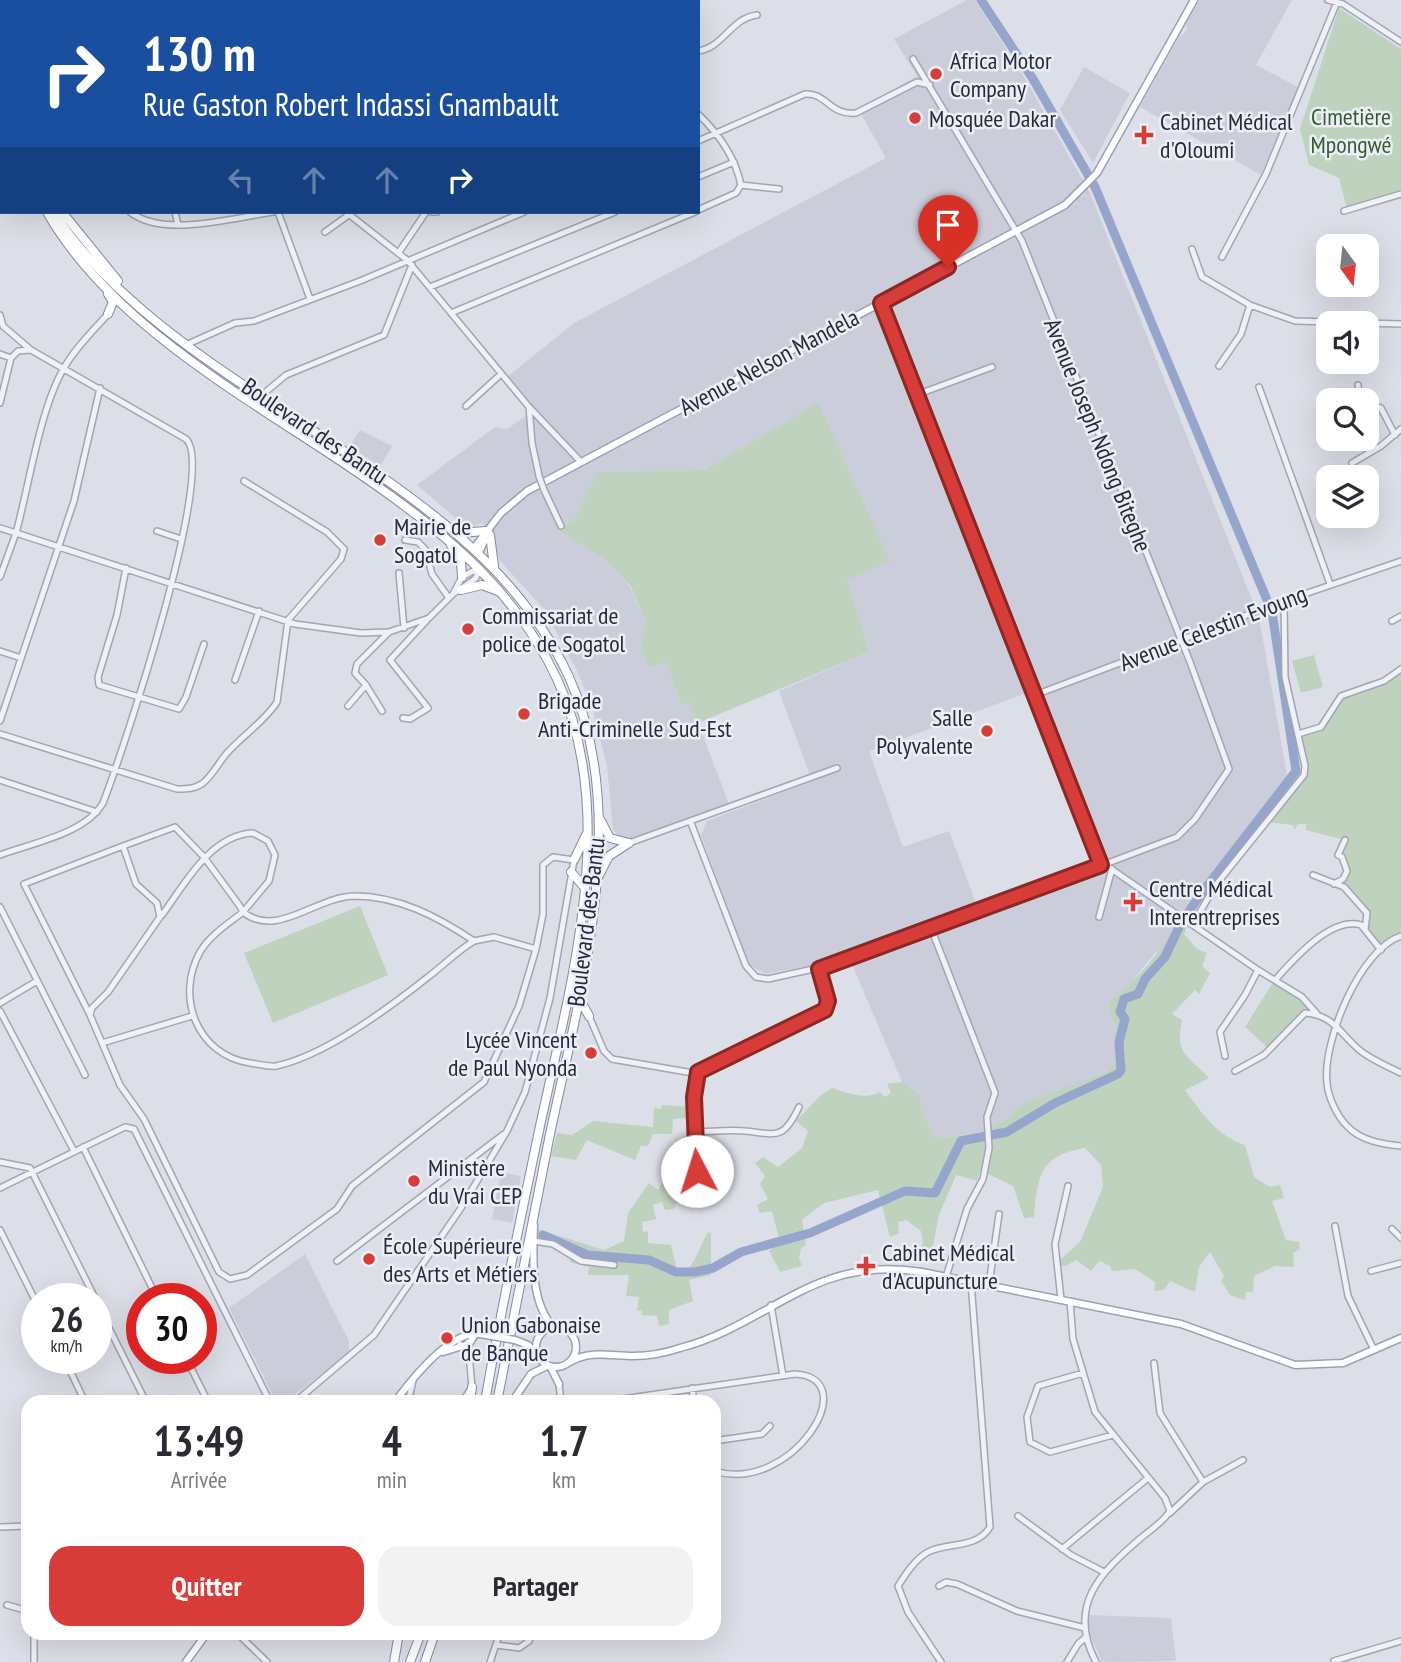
<!DOCTYPE html>
<html lang="fr">
<head>
<meta charset="utf-8">
<style>
  :root { --surface:#fff; --page:#f2f2f3; --text:#2b2b33; --muted:#7c7c81; --accent:#d73c38 }
  body { margin:0; font-family:"PT Sans Narrow",sans-serif; background:var(--page); color:var(--text); height:100vh; display:flex; flex-direction:column; font-size:26px; white-space:nowrap }
  * { box-sizing:border-box; margin:0 }
  p { font-size:23px; color:var(--muted) }
  .icon { flex:none; width:38px; height:38px; fill:none; stroke:currentColor; stroke-width:2; stroke-linecap:round; stroke-linejoin:round }
  .map { position:relative; flex:1; overflow:hidden }
  .sheet { position:absolute; left:21px; top:1395px; width:700px; height:245px; display:flex; flex-direction:column; background:var(--surface); border-radius:21px; box-shadow:0 7px 28px #0002 }
  .sheet>* { flex:none }
  .guide { position:absolute; left:0px; top:0px; width:700px; height:214px; box-shadow:0 7px 28px #0002; background:#1a4fa0; color:#fff; overflow:hidden }
  .needle { width:46px; rotate:165deg }
  .tools { position:absolute; left:1316px; top:234px; display:grid; gap:14px }
  .tools a { display:grid; place-items:center; width:63px; height:63px; border-radius:14px; background:var(--surface); box-shadow:0 7px 28px #0002; font-size:35px }
  .speed { position:absolute; left:21px; top:1283px; display:flex; gap:14px; font-size:35px; font-weight:700; text-align:center }
  .speed>* { display:grid; place-content:center; width:91px; height:91px; border-radius:50%; background:var(--surface); box-shadow:0 7px 28px #0002; line-height:1 }
  .speed small { font-size:18px; font-weight:400 }
  .speed .limit { border:10px solid #d22; background:#fff; color:#111 }
  .pin { position:absolute; display:grid; place-items:center; width:60px; height:60px; color:#fff; margin:-72px -30px; border-radius:50% 50% 50% 0; rotate:-45deg; box-shadow:0 0 7px #0007 }
  .pin .icon { rotate:45deg }
  .me { position:absolute; width:77px; margin:-38px; rotate:355deg; stroke-linejoin:round; filter:drop-shadow(0 0 5px #0008) }
  .turn { display:flex; align-items:center; gap:24px; height:147px; padding:0 28px; font-size:32px }
  .turn .icon { width:91px; height:91px; stroke-width:2.5 }
  .turn b { display:block; font-size:49px; line-height:60px }
  .lanes { display:flex; align-items:center; height:66px; padding:0 28px; background:#0003; justify-content:center; gap:35px; direction:ltr }
  .lanes .off { opacity:.35 }
  .eta { display:flex; justify-content:space-evenly; align-items:center; height:119px; text-align:center }
  .eta b { font-size:42px; font-weight:700; line-height:49px }
  .action { display:flex; gap:14px; margin-top:auto; padding:14px 28px }
  .action a { flex:1; height:80px; border-radius:21px; background:var(--accent); color:#fff; font-size:28px; font-weight:700; line-height:80px; text-align:center }
  .action a+a { background:var(--page); color:var(--text) }
  .map>svg:first-child { display:block }
  .built { fill:#cbceda }
  .green { fill:#bfd2bd }
  .lines { fill:none; stroke-linecap:round; stroke-linejoin:round }
  .river { stroke:#95a5cb; stroke-width:9 }
  .minor-casing { stroke:#a2a5b2; stroke-width:8 }
  .major-casing { stroke:#9ba1b4; stroke-width:9 }
  .highway-casing { stroke:#83899f; stroke-width:10 }
  .minor { stroke:#f0f1f6; stroke-width:5 }
  .major { stroke:#fff; stroke-width:6 }
  .highway { stroke:#fff; stroke-width:8 }
  .minor-bridge-casing { stroke:#a2a5b2; stroke-width:8; stroke-linecap:butt }
  .major-bridge-casing { stroke:#9ba1b4; stroke-width:9; stroke-linecap:butt }
  .minor-bridge { stroke:#f0f1f6; stroke-width:5 }
  .major-bridge { stroke:#fff; stroke-width:6 }
  .route-casing { stroke:#8c2724; stroke-width:18 }
  .route { stroke:#d73c38; stroke-width:12 }
  .poi-dot { fill:#d73c38; stroke:#eceef5; stroke-width:2.5 }
  .labels { text-anchor:middle; dominant-baseline:central; stroke-width:5; stroke-linejoin:round; paint-order:stroke }
  .poi-label { font-size:24px; fill:#252a3f; stroke:#eceef5; text-anchor:start }
  .park-label { font-size:24px; fill:#325c32; stroke:#eceef5 }
  .street-label { font-size:24px; fill:#252a3f; stroke:#eceef5 }
</style>
</head>
<body>
<div class="map">
<svg width="1401" height="1662" viewBox="0 0 1401 1662">
  <rect width="100%" height="100%" fill="#dddfe8"/>
  <!-- built -->
  <path class="built" d="M967,0H975L1024,77L1090,193L1259,617L1287,775L1183,913L1121,873L1102,853L1042,705L1027,693L869,751L903,847L949,831L977,906L833,961L766,974L749,965L701,835L707,821L812,781L779,691L869,652L846,580L818,404L704,470L597,472L574,521L559,529L602,558L629,585L645,620L641,648L649,668L666,663L681,704L689,702L698,723L729,804L628,840L620,838L613,829L607,766L593,710L578,673L544,609L500,561L492,536L482,523L475,526L459,521L417,485L495,427L507,429L536,409L507,377L574,323L886,158L858,109L917,76L894,39Z
    M1200,0H1292L1256,65L1298,87L1261,175L1140,107L1179,37L1187,30L1186,24Z
    M1084,67L1130,93L1093,163L1060,110Z
    M360,430L392,446L380,467L350,446Z
    M1103,870L1115,874L1180,919L1163,948L1154,954L1127,988L1109,1002L1110,1016L1117,1024L1115,1063L1107,1072L1015,1109L1009,1118L980,1133L936,1139L921,1109L920,1094L902,1082L852,964Z
    M501,1172L521,1176L512,1223L492,1219Z
    M305,1254L349,1341V1353L285,1402H276L229,1308Z
    M1088,1615L1171,1618L1176,1661L1102,1662L1088,1630Z"/>
  <!-- green -->
  <path class="green" d="M1339,8L1401,49V193L1347,209L1339,178L1309,165L1300,129Z
    M818,403L890,561L847,580L869,652L698,723L689,703L681,704L666,663L649,668L641,648L645,620L630,585L602,558L558,529L574,520L597,472L704,470Z
    M1314,655L1323,687L1301,693L1292,661Z
    M1401,669V936L1381,950L1365,930L1368,919L1352,893L1334,884L1341,881L1347,871L1338,855L1345,840L1306,830V824H1298L1294,830L1293,825L1267,822L1304,775L1298,734L1321,727L1341,696L1384,681Z
    M360,906L388,975L273,1023L244,953Z
    M1180,919L1188,924L1184,934L1197,949L1207,953L1202,966L1210,973L1199,994L1195,990L1172,1014L1182,1020C1175,1055 1187,1054 1209,1078L1185,1090C1201,1112 1217,1136 1245,1145L1254,1177L1270,1187L1280,1185L1284,1198L1272,1201L1286,1240L1299,1242L1300,1249L1293,1253L1294,1267L1275,1266L1254,1276L1253,1292H1246L1245,1300L1230,1295L1221,1281L1224,1276L1210,1252L1199,1267L1195,1292L1170,1281L1164,1290L1154,1291L1155,1282L1135,1269L1112,1271L1110,1266L1100,1261L1091,1271L1076,1260L1066,1266L1061,1265L1060,1260L1080,1242L1103,1187L1101,1165L1085,1148C1039,1156 1038,1176 1034,1217L1024,1218L1013,1186L980,1170L977,1181L956,1175L939,1215L933,1245L924,1259L918,1256L923,1243L921,1231L906,1220L898,1222L899,1233L890,1237L878,1190L824,1203L802,1220L806,1245L801,1248L799,1258L802,1266L780,1272L769,1251L780,1243L772,1211L760,1213L757,1205L768,1199L760,1184L765,1176L755,1163L763,1157L778,1167L802,1148L808,1131L796,1121L821,1095L832,1088C846,1093 866,1100 880,1092L885,1097L891,1093L887,1084L902,1082L920,1094L921,1109L936,1139L980,1133L1009,1118L1015,1109L1036,1099L1107,1072L1115,1063L1117,1024L1110,1016L1109,1002C1139,979 1162,950 1180,919Z
    M1275,979L1302,997L1317,1014L1305,1013L1269,1049L1245,1027Z
    M662,1105L693,1107L692,1118L673,1119L672,1134H653L648,1146H641L635,1160L587,1140L576,1160L551,1156L557,1133L572,1135L593,1121L653,1127L654,1108L661,1109Z
    M670,1170L694,1175L695,1194L686,1191L678,1198L674,1209L665,1210L662,1202L653,1205L656,1219L642,1222L643,1232L648,1231V1243L671,1245L677,1269L690,1267C698,1256 701,1243 708,1232L711,1233V1275L689,1280L693,1301L669,1310V1324L659,1326L657,1316L642,1315V1311H637L639,1297L626,1296L629,1275H588L589,1267L570,1262L569,1251L537,1243V1229L604,1250L624,1241L628,1213L649,1183L658,1190Z"/>
  <g class="lines">
    <!-- river -->
    <path class="river" d="M543,1235L588,1255L649,1260L676,1272H695L713,1268L741,1252L810,1233L905,1191L935,1193L961,1141L1007,1132L1055,1103L1118,1074L1121,1070L1119,1042L1125,1019L1120,1012L1124,999L1138,994L1145,979L1165,957L1181,923L1201,894L1296,771L1272,612L1095,187L1033,79L981,0"/>
    <defs>
      <path id="minor" d="M337,0L338,2
        M584,0L585,2
        M1328,0L1343,4L1401,42
        M21,2L34,0
        M166,2L167,0
        M315,2L317,0
        M405,2L408,0
        M457,2L460,0
        M698,51C723,48 731,18 757,15
        M698,114C719,134 735,156 741,185L736,193L698,210
        M0,132L2,131
        M698,141L805,94C826,92 830,116 856,113L917,82L930,85
        M698,177L734,162
        M741,185L779,189
        M1344,211L1401,194
        M130,212C163,238 233,218 273,212
        M175,212L178,225
        M278,212L310,299
        M346,212L407,260L529,407L581,462
        M432,212H437
        M325,232L350,214
        M1192,249L1202,277L1250,305L1241,334L1219,366
        M399,252L426,212
        M1222,257L1266,174L1337,2
        M430,287L615,212
        M881,303L1101,865
        M1250,305L1295,321L1401,324
        M451,313L695,212
        M0,315L3,326L31,350
        M188,344L235,323L254,321L360,281L524,212
        M0,354L11,358
        M1358,385L1360,401
        M1259,387L1330,584
        M262,395L286,375L384,335L412,265
        M916,395L992,367
        M0,403L11,358L18,351L31,350L186,439C218,468 121,757 103,803C85,834 32,843 0,855
        M1367,405L1381,408L1395,435
        M466,406L501,374
        M529,407L532,443L539,476
        M1352,463L1381,446L1401,429
        M544,490L561,526
        M0,528L16,533C29,486 40,408 64,368C75,348 93,331 108,314
        M157,531L181,539
        M405,540L418,542L425,549L432,574L449,598
        M126,568L117,615L98,677L99,685L179,709L186,697L204,644
        M399,573L404,628
        M0,577L16,533L295,624L361,633L389,632L429,618L453,594L475,579L479,572L473,571L462,577L453,594
        M1392,621L1401,616
        M0,651L21,658
        M235,680L259,611
        M366,685L382,711
        M1035,695L1284,601L1401,561
        M348,706L366,685L355,673L357,664L389,632
        M403,718L410,719L428,708L390,660L427,620
        M0,721L74,501L100,388
        M0,734L177,789C187,789 195,789 203,783C213,775 219,762 227,753C243,735 265,721 277,702L288,620L341,559L344,549L327,532L244,481
        M1298,734L1321,727L1341,696L1384,681L1401,669
        M0,780L97,812
        M691,823L746,966L756,977L768,979L845,962L1177,837L1195,819L1229,769L1190,662L1022,241L913,59
        M629,843L837,768
        M1104,864L1258,970L1245,995L1220,1032L1225,1056
        M1313,875L1344,887L1367,913L1365,930
        M1334,884L1343,879L1347,871L1342,857L1338,855L1345,840
        M0,907L85,1075
        M162,915C185,884 210,835 253,833L268,841L275,855L269,881L243,912C277,939 315,897 354,896C399,896 438,917 474,941
        M1099,917L1112,869
        M1196,919L1215,886L1304,775L1305,766L1285,677L1284,601
        M931,928L995,1093L987,1117L989,1148L983,1179L967,1209L946,1277
        M1401,936C1360,949 1322,1042 1327,1083C1328,1097 1337,1116 1347,1126C1361,1141 1382,1144 1401,1146
        M1258,970L1302,997L1317,1014
        M1276,979C1293,960 1331,916 1361,925L1381,950
        M0,1003L37,981
        M0,1011L74,1151
        M90,1015L24,884L123,846
        M589,1016L604,1051L612,1059L693,1073L825,1010L828,1001L819,969
        M102,1043L192,1016
        M1235,1071L1264,1055L1305,1013C1335,1015 1341,1036 1362,1052C1373,1060 1388,1067 1401,1073
        M698,1072L694,1098L697,1173L728,1174
        M694,1132C710,1132 729,1129 745,1131C776,1134 783,1141 799,1107
        M83,1147L157,1298
        M0,1162L30,1168L95,1298
        M0,1188L125,1127L134,1129L270,1402
        M1335,1226L1348,1296L1374,1350
        M1392,1229L1401,1238
        M0,1230L37,1304
        M534,1241L553,1244L581,1261L614,1265
        M337,1261L504,1134
        M1371,1271L1401,1263
        M989,1285L999,1214
        M1061,1299L1055,1244L1068,1186
        M1070,1301L1073,1339L1095,1412L1165,1498L1170,1511C1164,1521 1152,1529 1142,1537C1101,1572 1066,1605 1096,1662
        M96,1302L146,1402
        M771,1305L783,1376
        M460,1344L470,1363
        M64,1358L85,1402
        M186,1358L208,1402
        M1154,1363L1160,1413L1203,1482L1170,1513
        M1083,1373L1038,1386L1027,1417L1030,1442L1050,1452L1113,1435
        M559,1384L561,1402
        M692,1388L694,1402
        M295,1402L374,1335L461,1208L507,1131L525,1092L550,998L574,860L553,857L543,865V914L536,949L494,937L474,941C457,951 444,965 428,977C389,1008 325,1056 276,1066C269,1067 258,1064 250,1063C197,1055 175,997 200,952C210,935 228,924 243,912L239,905L204,857L175,827L123,846L136,884L157,903L160,917L108,992L92,1008L90,1015L120,1085L144,1119L219,1272L230,1279L247,1275L337,1209L352,1186L484,1082L519,1006L536,949
        M408,1402L413,1381
        M462,1402L472,1387L468,1342
        M602,1402L795,1374C866,1378 791,1495 714,1471
        M714,1441L762,1434L770,1426
        M1203,1482L1243,1460
        M1018,1516L1071,1555L1104,1572
        M0,1527L28,1526
        M1062,1549L1148,1478
        M939,1586L946,1582L957,1584L1017,1611L1085,1628
        M7,1605L28,1611
        M34,1633V1662
        M237,1633L267,1662
        M496,1645L519,1648L529,1641L532,1633
        M1334,1661L1401,1641
        M490,1662L500,1633
        M941,1662L908,1612L898,1586C905,1575 915,1559 928,1552C948,1542 977,1549 990,1527L971,1282
        M1067,1662L1078,1644L1086,1637"/>
      <path id="major" d="M474,548L501,513L527,491L1065,205L1097,173L1194,0
        M479,552L489,532
        M534,1225C533,1258 530,1301 553,1327
        M536 1347a20 20 0 1 1 40 0a20 20 0 1 1-40 0Z
        M515,1340L528,1345L536,1353
        M443,1352L469,1344L476,1333
        M570,1362C590,1350 611,1356 633,1356C649,1356 665,1353 680,1348C771,1324 814,1254 922,1272L1181,1324L1295,1365L1343,1363L1401,1338
        M551,1368L559,1384
        M395,1402C412,1379 450,1331 480,1334
        M512,1402L531,1374L547,1366
        M186,1662L207,1633"/>
      <path id="highway" d="M1,0L2,29
        M0,70L2,79
        M0,98L2,104
        M0,110L2,116
        M0,142H2
        M47,212C110,323 244,396 348,466C433,523 513,584 557,679C621,816 570,986 540,1126C521,1217 501,1309 485,1402
        M53,212C129,326 262,393 372,470C452,525 527,586 569,677C633,818 579,995 549,1139C531,1226 514,1314 497,1402
        M62,212L118,281
        M108,314L113,302L108,294
        M458,533L486,531
        M490,535L494,566
        M451,545L461,562L462,577
        M461,590L482,585L498,591
        M600,819L610,838L629,843
        M574,860L586,835
        M571,872L585,888
        M597,879L609,856L629,843
        M579,998L589,1016
        M470,1402L472,1387
        M394,1662L399,1633
        M410,1662L421,1633
        M425,1662L435,1633"/>
    </defs>
    <!-- minor casing -->
    <use href="#minor" class="minor-casing"/>
    <!-- major casing -->
    <use href="#major" class="major-casing"/>
    <!-- highway casing -->
    <use href="#highway" class="highway-casing"/>
    <!-- minor -->
    <use href="#minor" class="minor"/>
    <!-- major -->
    <use href="#major" class="major"/>
    <!-- highway -->
    <use href="#highway" class="highway"/>
    <defs>
      <path id="minor-bridge" d="M539,476L544,490"/>
      <path id="major-bridge" d="M480,1334L515,1340"/>
    </defs>
    <!-- minor-bridge casing -->
    <use href="#minor-bridge" class="minor-bridge-casing"/>
    <!-- major-bridge casing -->
    <use href="#major-bridge" class="major-bridge-casing"/>
    <!-- minor-bridge -->
    <use href="#minor-bridge" class="minor-bridge"/>
    <!-- major-bridge -->
    <use href="#major-bridge" class="major-bridge"/>
  </g>
  <g class="lines">
    <defs>
      <path id="route" d="M697,1171L694,1097L698,1072L825,1010L828,1001L819,969L1101,865L881,303L948,267"/>
    </defs>
    <!-- route casing -->
    <use href="#route" class="route-casing"/>
    <!-- route -->
    <use href="#route" class="route"/>
  </g>
  <!-- markers -->
  <g class="poi-dot">
    <circle cx="936" cy="74" r="7"/>
    <circle cx="915" cy="118" r="7"/>
    <path d="M1140.5 124.5h7v7h7v7h-7v7h-7v-7h-7v-7h7z"/>
    <circle cx="380" cy="540" r="7"/>
    <circle cx="468" cy="629" r="7"/>
    <circle cx="524" cy="714" r="7"/>
    <circle cx="987" cy="731" r="7"/>
    <path d="M1129.5 891.5h7v7h7v7h-7v7h-7v-7h-7v-7h7z"/>
    <circle cx="591" cy="1053" r="7"/>
    <circle cx="414" cy="1181" r="7"/>
    <circle cx="369" cy="1259" r="7"/>
    <path d="M862.5 1255.5h7v7h7v7h-7v7h-7v-7h-7v-7h7z"/>
    <circle cx="447" cy="1338" r="7"/>
  </g>
  <g class="labels">
    <!-- poi labels -->
    <g class="poi-label">
      <text x="950" y="60">Africa Motor<tspan x="950" dy="28">Company</tspan></text>
      <text x="929" y="118">Mosquée Dakar</text>
      <text x="1160" y="121">Cabinet Médical<tspan x="1160" dy="28">d'Oloumi</tspan></text>
      <text x="394" y="526">Mairie de<tspan x="394" dy="28">Sogatol</tspan></text>
      <text x="482" y="615">Commissariat de<tspan x="482" dy="28">police de Sogatol</tspan></text>
      <text x="538" y="700">Brigade<tspan x="538" dy="28">Anti-Criminelle Sud-Est</tspan></text>
      <text x="973" y="717" text-anchor="end">Salle<tspan x="973" dy="28">Polyvalente</tspan></text>
      <text x="1149" y="888">Centre Médical<tspan x="1149" dy="28">Interentreprises</tspan></text>
      <text x="577" y="1039" text-anchor="end">Lycée Vincent<tspan x="577" dy="28">de Paul Nyonda</tspan></text>
      <text x="428" y="1167">Ministère<tspan x="428" dy="28">du Vrai CEP</tspan></text>
      <text x="383" y="1245">École Supérieure<tspan x="383" dy="28">des Arts et Métiers</tspan></text>
      <text x="882" y="1252">Cabinet Médical<tspan x="882" dy="28">d'Acupuncture</tspan></text>
      <text x="461" y="1324">Union Gabonaise<tspan x="461" dy="28">de Banque</tspan></text>
    </g>
    <!-- park labels -->
    <g class="park-label">
      <text x="1351" y="116">Cimetière<tspan x="1351" dy="28">Mpongwé</tspan></text>
    </g>
    <!-- street labels -->
    <g class="street-label">
      <text transform="translate(769 362) rotate(-28)">Avenue Nelson Mandela</text>
      <text transform="translate(315 431) rotate(34)">Boulevard des Bantu</text>
      <text transform="translate(1098 435) rotate(68)">Avenue Joseph Ndong Biteghe</text>
      <text transform="translate(1213 628) rotate(-21)">Avenue Celestin Evoung</text>
      <text transform="translate(586 922) rotate(-83)">Boulevard des Bantu</text>
    </g>
  </g>
</svg>
<div class="tools">
<a><svg class="needle" viewBox="-14 -14 28 28"><path d="M0-13l5 13h-10z" fill="#e53935"/><path d="M0 13l5-13h-10z" fill="#7c7c81"/></svg></a>
<a><svg class="icon" aria-label="sound" viewBox="0 0 24 24"><path d="M4 9h4l5-4v14l-5-4H4zM17 9q2 3 0 6"/></svg></a>
<a><svg class="icon" aria-label="search" viewBox="0 0 24 24"><circle cx="10" cy="10" r="6"/><path d="M15 15l6 6"/></svg></a>
<a><svg class="icon" aria-label="layers" viewBox="0 0 24 24"><path d="M12 4l9 5-9 5-9-5zM3 14l9 5 9-5"/></svg></a>
</div>
<div class="speed"><div>26<small>km/h</small></div><div class="limit">30</div></div>
<div class="pin" style="left:948px;top:267px;background:#d93025"><svg class="icon" aria-label="arrive" viewBox="0 0 24 24"><path d="M6 21V4h12l-3 4 3 4H6"/></svg></div>
<svg class="me" style="left:697px;top:1171px" viewBox="-20 -20 40 40"><circle r="19" fill="#fff"/><path d="M0-13L10 11 0 6-10 11z" fill="#d73c38"/></svg>
<div class="guide">
<div class="turn"><svg class="icon" aria-label="right" viewBox="0 0 24 24"><path d="M7 20v-9h11M14 6l5 5-5 5"/></svg><div><b>130 m</b>Rue Gaston Robert Indassi Gnambault</div></div>
<div class="lanes"><svg class="icon off" aria-label="left" viewBox="0 0 24 24"><path d="M17 20v-9H6M10 6l-5 5 5 5"/></svg><svg class="icon off" aria-label="ahead" viewBox="0 0 24 24"><path d="M12 20V5M6 11l6-6 6 6"/></svg><svg class="icon off" aria-label="ahead" viewBox="0 0 24 24"><path d="M12 20V5M6 11l6-6 6 6"/></svg><svg class="icon" aria-label="right" viewBox="0 0 24 24"><path d="M7 20v-9h11M14 6l5 5-5 5"/></svg></div>
</div>
<section class="sheet">
<div class="eta">
<div><b>13:49</b><p>Arrivée</p></div>
<div><b>4</b><p>min</p></div>
<div><b>1.7</b><p>km</p></div>
</div>
<div class="action"><a>Quitter</a><a>Partager</a></div>
</section>
</div>
</body>
</html>
